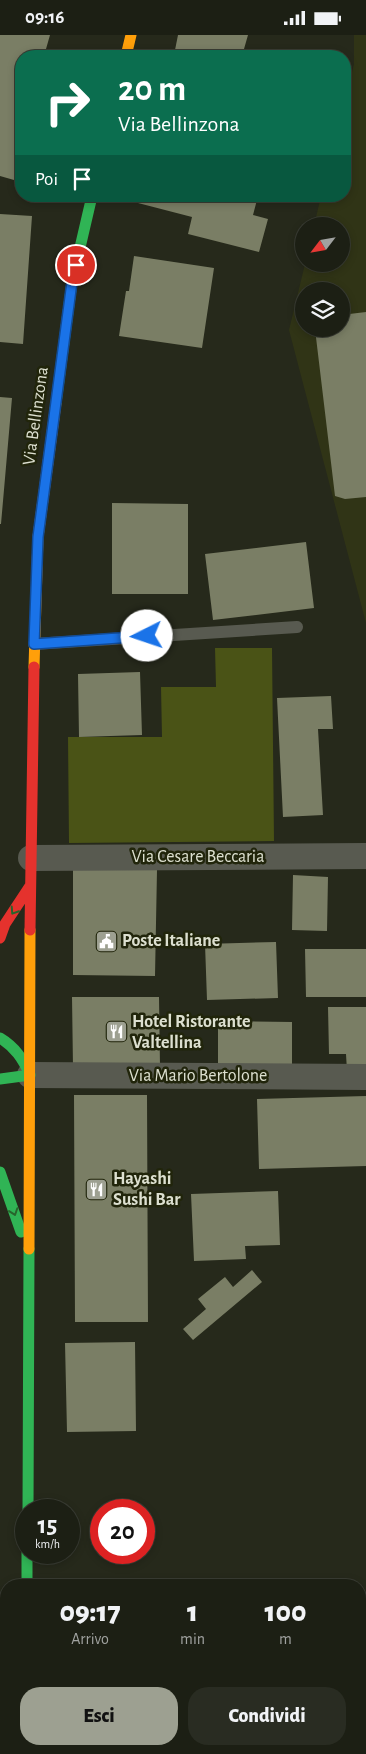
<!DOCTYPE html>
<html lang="it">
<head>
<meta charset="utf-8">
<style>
  :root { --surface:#1c1f14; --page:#292c22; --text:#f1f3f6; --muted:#a0a2a0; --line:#3a3d34; --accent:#9da091 }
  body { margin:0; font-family:"Alegreya Sans",sans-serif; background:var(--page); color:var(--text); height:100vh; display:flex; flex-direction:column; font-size:19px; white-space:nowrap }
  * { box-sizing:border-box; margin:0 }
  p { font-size:16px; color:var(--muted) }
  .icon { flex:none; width:28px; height:28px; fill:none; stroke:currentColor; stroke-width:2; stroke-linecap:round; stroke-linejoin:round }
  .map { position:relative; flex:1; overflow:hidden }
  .details { position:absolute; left:0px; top:1544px; width:366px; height:176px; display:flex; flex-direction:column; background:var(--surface); border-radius:20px 20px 0 0; box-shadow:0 2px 8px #0003,0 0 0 1px var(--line) }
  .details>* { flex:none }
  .guide { position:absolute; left:15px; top:15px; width:336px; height:152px; border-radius:20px; box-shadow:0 2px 8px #0003,0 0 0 1px var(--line); background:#0b6e4f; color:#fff; overflow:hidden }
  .needle { width:32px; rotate:239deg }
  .tools { position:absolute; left:295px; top:182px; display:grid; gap:10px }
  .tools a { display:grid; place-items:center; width:55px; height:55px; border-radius:50%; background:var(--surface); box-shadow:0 2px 8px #0003,0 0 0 1px var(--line); font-size:25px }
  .speed { position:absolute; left:15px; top:1464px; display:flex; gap:10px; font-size:25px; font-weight:700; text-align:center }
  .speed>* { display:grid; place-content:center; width:65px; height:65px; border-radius:50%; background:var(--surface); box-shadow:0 2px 8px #0003,0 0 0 1px var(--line); line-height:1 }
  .speed small { font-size:12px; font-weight:400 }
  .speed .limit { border:8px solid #d22; background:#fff; color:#111 }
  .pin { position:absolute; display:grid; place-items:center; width:42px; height:42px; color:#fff; margin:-21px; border:2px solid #fff; border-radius:50%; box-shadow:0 1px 5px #0007 }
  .me { position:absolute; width:55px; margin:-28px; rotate:266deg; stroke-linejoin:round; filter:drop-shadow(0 0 4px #0008) }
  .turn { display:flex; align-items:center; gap:18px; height:105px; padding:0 20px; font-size:22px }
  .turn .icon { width:65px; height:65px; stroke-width:2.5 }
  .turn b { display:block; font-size:35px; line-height:42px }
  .then { display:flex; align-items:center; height:48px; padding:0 20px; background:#0003; gap:10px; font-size:19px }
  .eta { display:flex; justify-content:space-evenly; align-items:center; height:85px; text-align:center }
  .eta b { font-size:30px; font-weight:800; line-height:35px }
  .button { display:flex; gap:10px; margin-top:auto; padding:10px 20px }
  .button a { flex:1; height:58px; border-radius:20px; background:var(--accent); color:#111; font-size:20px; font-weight:800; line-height:58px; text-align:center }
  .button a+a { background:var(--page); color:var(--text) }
  .status { display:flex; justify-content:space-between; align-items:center; height:35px; padding:0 25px; background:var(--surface); direction:ltr }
  .status svg { height:14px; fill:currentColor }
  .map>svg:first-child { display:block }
  .built { fill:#303416; fill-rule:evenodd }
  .green { fill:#4a5316 }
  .building { fill:#7a7e65 }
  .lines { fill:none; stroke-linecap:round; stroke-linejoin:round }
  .lane { stroke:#585a50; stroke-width:12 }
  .street { stroke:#585a50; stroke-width:26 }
  .fast { stroke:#30b455; stroke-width:11 }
  .slow { stroke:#ff9f0a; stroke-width:11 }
  .jam { stroke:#e5322d; stroke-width:11 }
  .oneway { stroke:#28652c }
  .route-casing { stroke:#114b97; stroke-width:12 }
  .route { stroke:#1a73e8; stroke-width:9 }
  .labels { text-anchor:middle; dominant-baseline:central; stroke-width:5; stroke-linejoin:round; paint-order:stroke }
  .street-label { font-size:18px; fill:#dde0d0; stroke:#21250b }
  .poi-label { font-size:18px; font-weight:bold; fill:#dde0d0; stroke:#21250b; text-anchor:start }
</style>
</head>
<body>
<div class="status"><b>09:16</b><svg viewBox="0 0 49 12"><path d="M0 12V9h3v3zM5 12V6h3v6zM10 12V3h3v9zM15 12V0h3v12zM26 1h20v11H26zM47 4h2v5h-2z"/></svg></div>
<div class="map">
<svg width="366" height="1719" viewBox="0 0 366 1719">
  <rect width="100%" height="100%" fill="#26291b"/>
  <!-- built -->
  <path class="built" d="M354,0H366V588L289,295L305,229H341V191H314L321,161H345V65L354,29ZM304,256H341V294H304Z"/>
  <!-- green -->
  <path class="green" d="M215,613H272L274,806L69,808L68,702H162L161,652H216Z"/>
  <!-- building -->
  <path class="building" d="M0,0H50L44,21H21V114L14,145L0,141Z
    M178,0H248L242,21H202L175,15Z
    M140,161H258L253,180L268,184L259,217L188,199L192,182L138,168Z
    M0,179L32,181L23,309L0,307Z
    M134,221L214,233L202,313L119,301L126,256H129Z
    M366,277V462L345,464L335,461L315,294H341V280Z
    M0,362L12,363L1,489H0Z
    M112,468L188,469V559H112Z
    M306,507L314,573L213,585L205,519Z
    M140,637L142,700L79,702L78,639Z
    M331,661L333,694H318L323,780L283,782L277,663Z
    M73,834L157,835L155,941L73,940Z
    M293,840L328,842L327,896L292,895Z
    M276,907L278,963L207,965L205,909Z
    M305,914H366V962H306Z
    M72,962H159L160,1031L73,1032Z
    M328,972H366V1037L347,1036L346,1019H329Z
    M218,986L292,987V1034H218Z
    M74,1060H147L148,1287H75Z
    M366,1061V1131L259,1134L257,1064Z
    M278,1156L280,1210L245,1211L246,1224L194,1226L191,1159Z
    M252,1235L262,1247L193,1305L183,1294L206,1274L198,1264L225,1242L233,1252Z
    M135,1307L136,1396L67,1397L65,1308Z"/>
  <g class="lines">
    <!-- lane -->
    <path class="lane" d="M34,609L297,592"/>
    <!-- street -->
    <path class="street" d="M31,823L366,821
      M30,1040L366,1042
      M0,1625H6"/>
    <!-- fast -->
    <path class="fast" d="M56,368L72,247L92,161
      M0,1003C15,1012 23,1024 30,1040
      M0,1044L30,1040
      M0,1137L21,1197
      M28,1475L29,1214
      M27,1518V1550"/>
    <!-- slow -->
    <path class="slow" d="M126,21L131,0
      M34,632L38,502L56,368
      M29,1214L30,895"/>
    <!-- jam -->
    <path class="jam" d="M30,895L34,632
      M0,903L5,889L30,851
      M27,1714V1719"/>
  </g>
  <!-- one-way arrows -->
  <defs><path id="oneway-chevron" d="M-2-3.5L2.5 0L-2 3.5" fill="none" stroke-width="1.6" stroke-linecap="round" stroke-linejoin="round" transform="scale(1.25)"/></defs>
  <g class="oneway">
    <use href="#oneway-chevron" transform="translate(14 876) rotate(123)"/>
    <use href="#oneway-chevron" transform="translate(14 1177) rotate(71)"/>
  </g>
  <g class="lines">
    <defs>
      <path id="route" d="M76,230L72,247L38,502L34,609L147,601"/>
    </defs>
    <!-- route casing -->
    <use href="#route" class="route-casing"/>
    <!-- route -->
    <use href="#route" class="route"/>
  </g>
  <!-- icons -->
  <defs>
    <symbol id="civic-square" viewBox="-11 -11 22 22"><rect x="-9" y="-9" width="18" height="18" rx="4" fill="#9da091" stroke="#21250b"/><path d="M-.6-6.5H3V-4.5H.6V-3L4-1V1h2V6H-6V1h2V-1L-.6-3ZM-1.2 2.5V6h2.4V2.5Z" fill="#fff"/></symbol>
    <symbol id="restaurant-square" viewBox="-11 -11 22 22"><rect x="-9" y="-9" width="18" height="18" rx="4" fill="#9da091" stroke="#21250b"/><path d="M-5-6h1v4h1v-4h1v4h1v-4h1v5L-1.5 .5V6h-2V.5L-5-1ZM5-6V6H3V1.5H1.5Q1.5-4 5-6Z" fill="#fff"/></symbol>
  </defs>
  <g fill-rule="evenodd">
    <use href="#civic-square" x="94" y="894" width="25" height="25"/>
    <use href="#restaurant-square" x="104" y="984" width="25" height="25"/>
    <use href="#restaurant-square" x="84" y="1142" width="25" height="25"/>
  </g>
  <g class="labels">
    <!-- street labels -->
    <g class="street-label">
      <text transform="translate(36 381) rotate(-82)">Via Bellinzona</text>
      <text x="198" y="822">Via Cesare Beccaria</text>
      <text x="198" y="1041">Via Mario Bertolone</text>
    </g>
    <!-- poi labels -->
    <g class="poi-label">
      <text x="122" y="906">Poste Italiane</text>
      <text x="132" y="987">Hotel Ristorante<tspan x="132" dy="21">Valtellina</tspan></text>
      <text x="113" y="1144">Hayashi<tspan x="113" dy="21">Sushi Bar</tspan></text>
    </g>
  </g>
</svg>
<div class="tools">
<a><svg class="needle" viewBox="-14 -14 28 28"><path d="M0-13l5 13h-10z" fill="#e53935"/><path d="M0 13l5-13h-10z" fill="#a0a2a0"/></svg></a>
<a><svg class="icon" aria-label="layers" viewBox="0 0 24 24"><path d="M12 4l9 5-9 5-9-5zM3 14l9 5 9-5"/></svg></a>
</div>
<div class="speed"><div>15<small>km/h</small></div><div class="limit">20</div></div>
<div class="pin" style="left:76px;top:230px;background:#d93025"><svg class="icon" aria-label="arrive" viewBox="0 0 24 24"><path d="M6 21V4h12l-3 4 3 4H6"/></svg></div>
<svg class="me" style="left:147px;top:601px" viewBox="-20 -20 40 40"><circle r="19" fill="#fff"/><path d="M0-13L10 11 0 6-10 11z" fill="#1a73e8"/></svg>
<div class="guide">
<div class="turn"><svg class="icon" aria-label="right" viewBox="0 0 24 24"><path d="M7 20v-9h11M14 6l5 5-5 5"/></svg><div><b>20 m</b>Via Bellinzona</div></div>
<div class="then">Poi<svg class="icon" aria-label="arrive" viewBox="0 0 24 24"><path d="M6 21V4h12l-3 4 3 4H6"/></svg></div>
</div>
<section class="details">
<div class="eta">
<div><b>09:17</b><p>Arrivo</p></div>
<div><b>1</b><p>min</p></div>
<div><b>100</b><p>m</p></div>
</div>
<div class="button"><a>Esci</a><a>Condividi</a></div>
</section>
</div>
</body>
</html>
